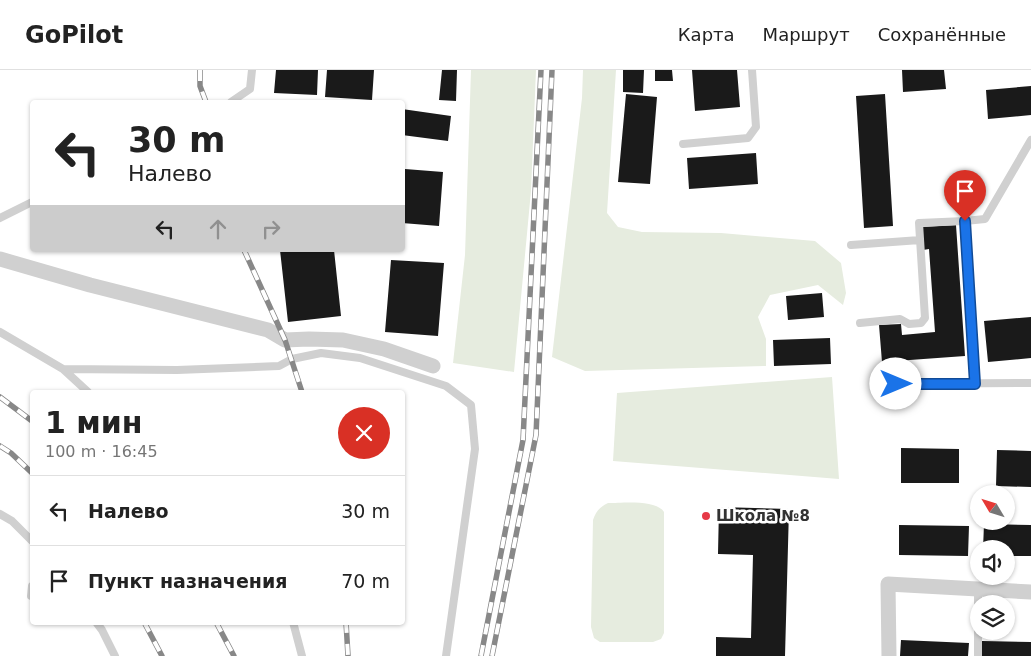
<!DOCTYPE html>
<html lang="ru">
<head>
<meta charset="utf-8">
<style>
  :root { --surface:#fff; --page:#f2f2f2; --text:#222; --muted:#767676; --line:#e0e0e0 }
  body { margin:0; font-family:"DejaVu Sans",sans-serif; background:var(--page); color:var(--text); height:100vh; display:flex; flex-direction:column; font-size:19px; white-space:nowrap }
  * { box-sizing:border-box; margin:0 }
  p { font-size:16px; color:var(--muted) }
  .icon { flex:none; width:28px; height:28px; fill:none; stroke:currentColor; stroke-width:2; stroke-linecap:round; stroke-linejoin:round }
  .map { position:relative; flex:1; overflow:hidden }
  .details { position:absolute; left:30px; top:320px; width:375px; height:235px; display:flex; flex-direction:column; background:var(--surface); border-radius:5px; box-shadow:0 1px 4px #0004 }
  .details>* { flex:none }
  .hud { position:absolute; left:30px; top:30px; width:375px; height:152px; border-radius:5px; box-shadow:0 1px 4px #0004; background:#fff; color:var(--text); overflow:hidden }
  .needle { width:32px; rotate:308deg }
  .buttons { position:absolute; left:970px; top:415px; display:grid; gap:10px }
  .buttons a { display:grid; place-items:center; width:45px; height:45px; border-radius:50%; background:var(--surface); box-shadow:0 1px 4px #0004; font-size:25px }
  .pin { position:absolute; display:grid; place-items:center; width:42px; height:42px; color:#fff; margin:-51px -21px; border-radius:50% 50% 50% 0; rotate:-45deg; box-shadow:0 0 5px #0007 }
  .pin .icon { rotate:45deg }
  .me { position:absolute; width:55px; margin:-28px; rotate:90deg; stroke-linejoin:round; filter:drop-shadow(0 0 4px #0008) }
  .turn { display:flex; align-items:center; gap:18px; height:105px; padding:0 15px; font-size:22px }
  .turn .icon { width:65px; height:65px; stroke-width:2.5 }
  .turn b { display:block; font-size:35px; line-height:42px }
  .lanes { display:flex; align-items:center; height:48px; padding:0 15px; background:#0003; justify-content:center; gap:25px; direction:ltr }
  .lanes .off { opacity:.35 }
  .round { display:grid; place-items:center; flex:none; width:52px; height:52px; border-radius:26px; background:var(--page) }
  .head { display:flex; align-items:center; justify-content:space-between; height:85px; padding:0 15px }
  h1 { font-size:30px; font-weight:800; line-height:38px }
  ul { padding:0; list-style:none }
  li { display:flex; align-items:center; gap:15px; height:70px; padding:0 15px; border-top:1px solid var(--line) }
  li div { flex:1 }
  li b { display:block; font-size:19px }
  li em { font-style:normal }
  header { display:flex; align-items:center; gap:30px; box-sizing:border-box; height:70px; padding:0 25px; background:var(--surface); border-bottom:1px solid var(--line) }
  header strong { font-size:24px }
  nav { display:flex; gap:28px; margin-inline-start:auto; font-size:18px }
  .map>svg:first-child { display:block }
  .green { fill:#e6ecdf }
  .building { fill:#1a1a1a }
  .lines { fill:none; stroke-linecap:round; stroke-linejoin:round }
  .lane { stroke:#d0d0d0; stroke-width:8 }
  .street { stroke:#d0d0d0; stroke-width:15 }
  .rail-casing { stroke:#888; stroke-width:5.5 }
  .rail { stroke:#fff; stroke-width:4; stroke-dasharray:11; stroke-linecap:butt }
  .route-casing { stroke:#114b97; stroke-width:12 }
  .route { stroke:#1a73e8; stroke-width:9 }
  .poi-dot { fill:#e63946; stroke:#fff; stroke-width:2 }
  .labels { text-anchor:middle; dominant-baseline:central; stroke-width:5; stroke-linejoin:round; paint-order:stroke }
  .poi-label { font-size:15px; font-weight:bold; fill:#333; stroke:#fff; text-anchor:start }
</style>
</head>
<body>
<header>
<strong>GoPilot</strong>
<nav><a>Карта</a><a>Маршрут</a><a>Сохранённые</a></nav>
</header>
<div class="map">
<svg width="1031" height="586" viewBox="0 0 1031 586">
  <rect width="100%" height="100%" fill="#fff"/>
  <!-- green -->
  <path class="green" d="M471,0H536L531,121L514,302L453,293L465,185Z
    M583,0H616L607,143L618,157L642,162L721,163L815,171L841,193L846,223L843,235L818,215L770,225L758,247L766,269V296L585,301L552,287L582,28Z
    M832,307L839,409L613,391L617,323Z
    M608,433C622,433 656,429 664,442V563L661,569L653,572H600L594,568L591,557L593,450C596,441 600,437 608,433Z"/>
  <!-- building -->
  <path class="building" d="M276,0H318L317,25L274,23Z
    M327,0H374L372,30L325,27Z
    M442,0H457L456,31L439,30Z
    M623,0H644L643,23L623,22Z
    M655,0H672L673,11H655Z
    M692,0H737L740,37L695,41Z
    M902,0H944L946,19L903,22Z
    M1031,16V45L988,49L986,20Z
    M626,24L657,27L650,114L618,112Z
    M885,24L893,156L864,158L856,26Z
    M402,39L451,46L448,71L402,65Z
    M756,83L758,114L689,119L687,88Z
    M405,99L443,102L439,156L402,153Z
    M956,155L965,286L882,292L879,255L901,254L902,265L935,262L929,179L923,180L922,157Z
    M280,180H334L341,246L288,252Z
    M391,190L444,193L438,266L385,262Z
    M822,223L824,247L788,250L786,226Z
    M1031,247V288L988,292L984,251Z
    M830,268L831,294L774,296L773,270Z
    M901,378L959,379V413H901Z
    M997,380L1031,381V417L996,416Z
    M719,437L789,439L785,586H716V567L751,568L753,485L718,484Z
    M984,454L1031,455V486H1006V479H983Z
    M899,455L969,456L968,486L899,485Z
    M901,570L969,573L968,586H900Z
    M982,571L1031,572V586H982Z"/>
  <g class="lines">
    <!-- lane -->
    <path class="lane" d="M231,32L250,19L252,0
      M683,74L748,68L756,57L752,0
      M0,148L32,132
      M965,151L985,149L1031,70
      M851,175L920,170
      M860,253L900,249L909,254L921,253L925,248L919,153L965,151L975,314
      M0,262L63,299L177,300L279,296L292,289L321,283L360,288L446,316L471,335L475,379L446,586
      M63,299L88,322
      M877,314L1031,313
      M0,444L12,451L32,471
      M31,526L32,516
      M96,552L102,560L115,586
      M293,552L302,586
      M978,586V519"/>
    <!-- street -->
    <path class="street" d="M0,189L90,215L268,260L285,270L309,269L343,270L384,279L433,296
      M889,586L888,514L1031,522"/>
    <defs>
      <path id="rail" d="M200,0V16L206,32
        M244,180L285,270L302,322
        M0,327L32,351
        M0,376L11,383L32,403
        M144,552L162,586
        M216,552L234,586
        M346,552L348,586
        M481,586L523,370L541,0
        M492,586L536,365L552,0"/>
    </defs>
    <!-- rail casing -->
    <use href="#rail" class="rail-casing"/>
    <!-- rail -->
    <use href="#rail" class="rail"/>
  </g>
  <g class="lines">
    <defs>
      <path id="route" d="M896,314H975L965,151"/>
    </defs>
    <!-- route casing -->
    <use href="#route" class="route-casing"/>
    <!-- route -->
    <use href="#route" class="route"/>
  </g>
  <!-- markers -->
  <circle class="poi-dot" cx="706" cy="446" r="5"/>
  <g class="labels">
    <!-- poi labels -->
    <g class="poi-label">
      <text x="716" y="446">Школа №8</text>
    </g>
  </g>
</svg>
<div class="buttons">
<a><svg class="needle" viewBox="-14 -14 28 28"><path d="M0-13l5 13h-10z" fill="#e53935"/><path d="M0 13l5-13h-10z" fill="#767676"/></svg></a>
<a><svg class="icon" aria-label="sound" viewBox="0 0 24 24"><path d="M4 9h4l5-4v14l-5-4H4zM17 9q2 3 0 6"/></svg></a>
<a><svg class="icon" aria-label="layers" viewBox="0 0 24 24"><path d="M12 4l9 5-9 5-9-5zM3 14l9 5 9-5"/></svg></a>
</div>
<div class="pin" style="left:965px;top:151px;background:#d93025"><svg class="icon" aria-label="arrive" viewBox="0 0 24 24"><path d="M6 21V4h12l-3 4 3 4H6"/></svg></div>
<svg class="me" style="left:896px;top:314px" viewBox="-20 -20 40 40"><circle r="19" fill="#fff"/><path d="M0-13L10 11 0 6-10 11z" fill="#1a73e8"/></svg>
<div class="hud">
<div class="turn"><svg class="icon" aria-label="left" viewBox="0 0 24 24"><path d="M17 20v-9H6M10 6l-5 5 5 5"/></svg><div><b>30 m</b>Налево</div></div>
<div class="lanes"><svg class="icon" aria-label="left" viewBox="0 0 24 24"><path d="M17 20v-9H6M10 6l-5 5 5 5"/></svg><svg class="icon off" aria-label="ahead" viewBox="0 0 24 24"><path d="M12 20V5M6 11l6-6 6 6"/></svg><svg class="icon off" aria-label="right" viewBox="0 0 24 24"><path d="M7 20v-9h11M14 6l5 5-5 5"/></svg></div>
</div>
<section class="details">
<div class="head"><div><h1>1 мин</h1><p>100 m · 16:45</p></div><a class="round" style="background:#d93025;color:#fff"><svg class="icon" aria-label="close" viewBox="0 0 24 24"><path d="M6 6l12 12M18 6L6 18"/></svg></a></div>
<ul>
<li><svg class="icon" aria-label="left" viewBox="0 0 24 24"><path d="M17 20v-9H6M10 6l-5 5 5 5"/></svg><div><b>Налево</b></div><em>30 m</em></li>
<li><svg class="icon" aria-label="arrive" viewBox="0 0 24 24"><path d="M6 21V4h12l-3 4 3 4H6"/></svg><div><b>Пункт назначения</b></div><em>70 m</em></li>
</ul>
</section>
</div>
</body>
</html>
